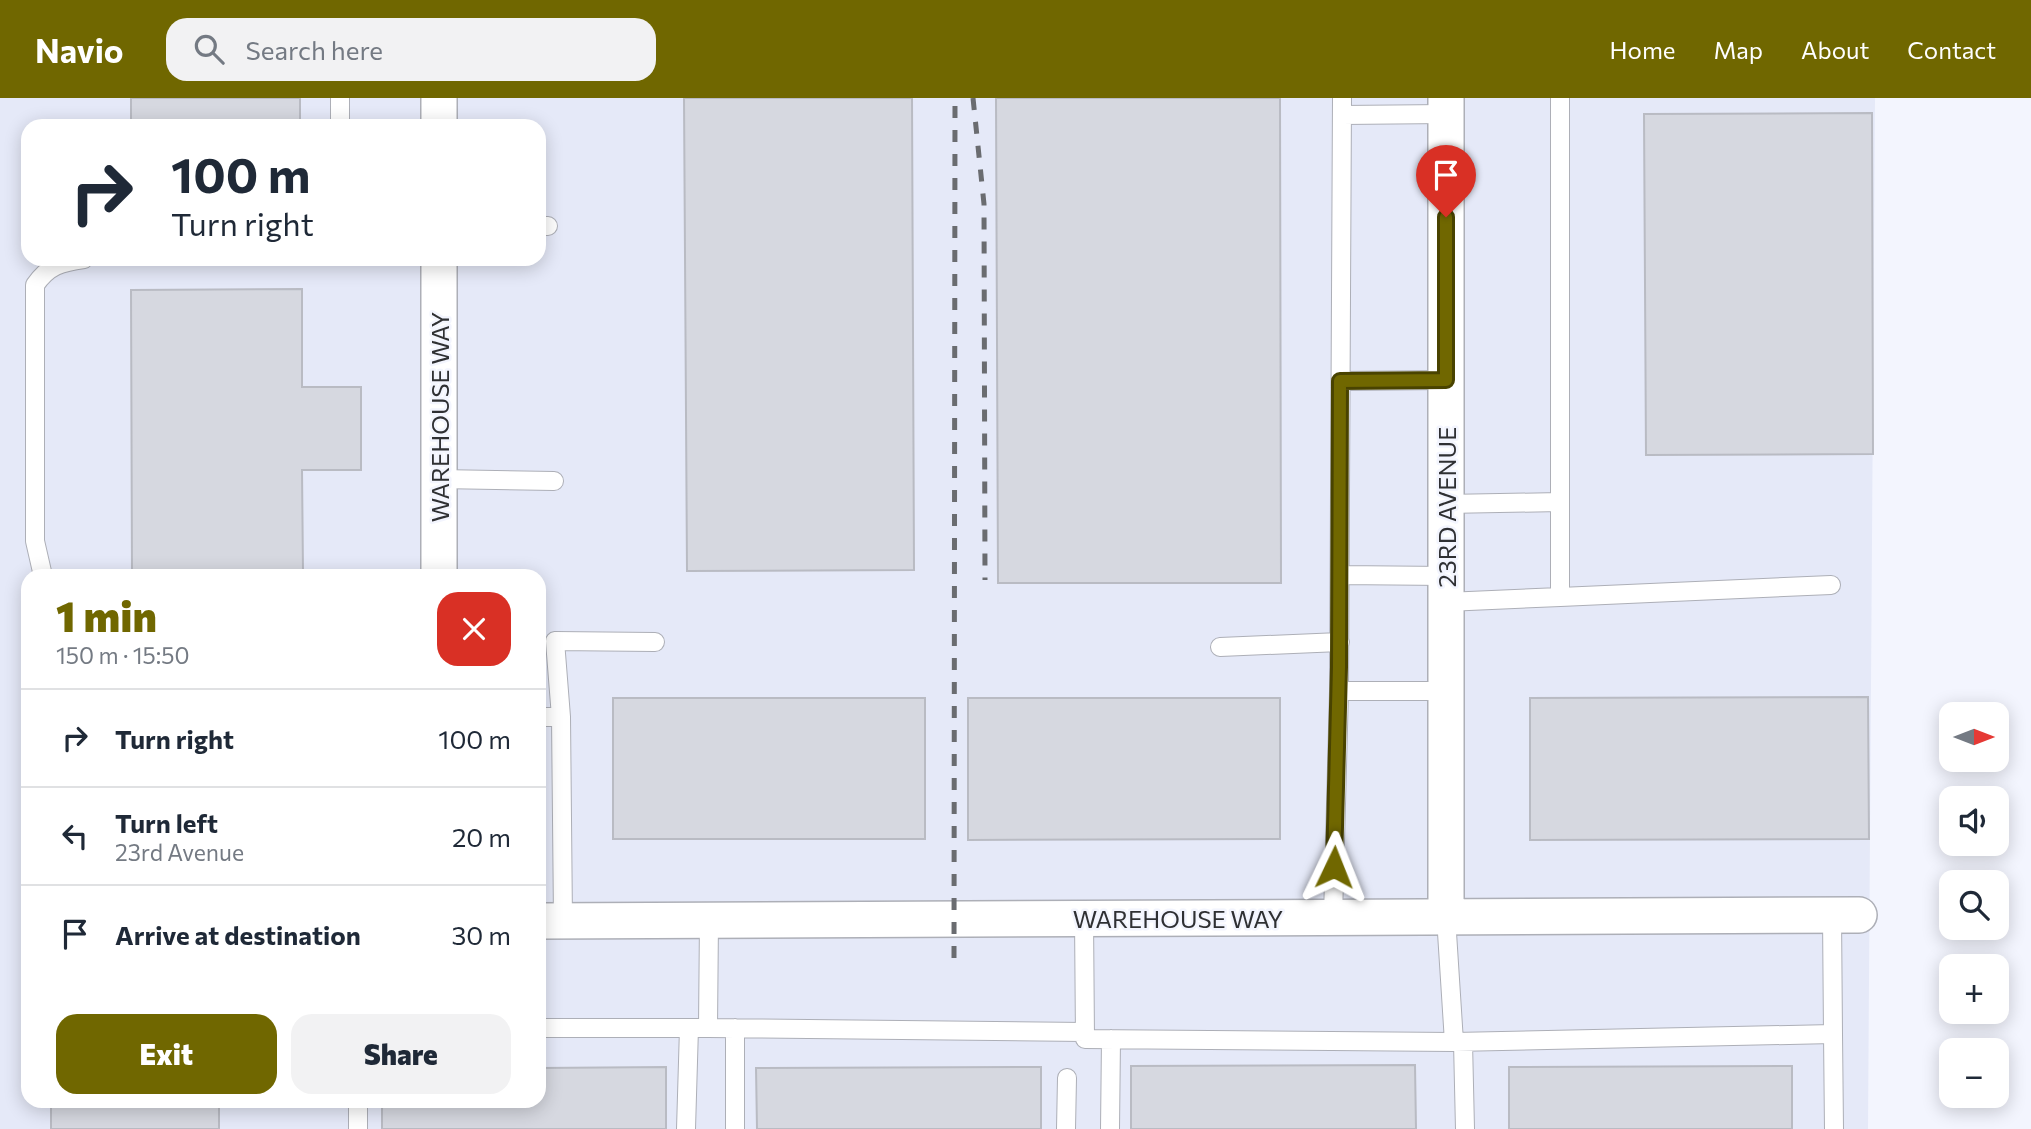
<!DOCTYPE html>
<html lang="en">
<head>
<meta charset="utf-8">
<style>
  :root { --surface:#fff; --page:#f2f2f3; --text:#1f2937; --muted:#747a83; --line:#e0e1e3; --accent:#706700 }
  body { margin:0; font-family:Commissioner,sans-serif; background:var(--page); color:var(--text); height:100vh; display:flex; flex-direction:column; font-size:26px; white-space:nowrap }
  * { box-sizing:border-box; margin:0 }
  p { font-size:23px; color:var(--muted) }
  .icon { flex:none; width:38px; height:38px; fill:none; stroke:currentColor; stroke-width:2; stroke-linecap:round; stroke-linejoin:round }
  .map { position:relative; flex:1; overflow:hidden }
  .panel { position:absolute; left:21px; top:471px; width:525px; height:539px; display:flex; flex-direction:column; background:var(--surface); border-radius:21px; box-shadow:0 4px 18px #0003 }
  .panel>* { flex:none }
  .guide { position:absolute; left:21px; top:21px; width:525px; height:147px; border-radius:21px; box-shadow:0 4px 18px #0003; background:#fff; color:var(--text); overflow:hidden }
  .needle { width:46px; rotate:90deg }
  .tools { position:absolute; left:1939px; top:604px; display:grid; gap:14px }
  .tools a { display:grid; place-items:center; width:70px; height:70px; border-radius:14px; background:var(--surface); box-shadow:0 4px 18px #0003; font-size:35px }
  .pin { position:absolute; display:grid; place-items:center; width:60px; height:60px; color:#fff; margin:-72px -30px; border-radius:50% 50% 50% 0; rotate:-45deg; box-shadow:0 0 7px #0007 }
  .pin .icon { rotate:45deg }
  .me { position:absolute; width:77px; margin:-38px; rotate:2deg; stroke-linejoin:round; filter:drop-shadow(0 0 5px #0008) }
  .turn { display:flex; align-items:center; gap:24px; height:147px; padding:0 35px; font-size:32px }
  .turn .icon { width:91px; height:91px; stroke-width:2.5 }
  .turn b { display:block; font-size:49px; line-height:60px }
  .round { display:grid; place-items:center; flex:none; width:74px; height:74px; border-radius:21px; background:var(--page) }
  .overview { display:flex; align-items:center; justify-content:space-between; height:119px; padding:0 35px }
  h1 { font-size:42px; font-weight:800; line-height:52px; color:var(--accent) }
  .primary-button { display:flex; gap:14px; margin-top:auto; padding:14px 35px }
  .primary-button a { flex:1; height:80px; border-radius:21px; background:var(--accent); color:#fff; font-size:28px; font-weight:800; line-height:80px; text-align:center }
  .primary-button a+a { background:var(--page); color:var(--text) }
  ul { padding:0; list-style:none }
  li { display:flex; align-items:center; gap:21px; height:98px; padding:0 35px; border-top:2px solid var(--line) }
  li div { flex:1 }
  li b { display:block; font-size:26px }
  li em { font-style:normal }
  header { display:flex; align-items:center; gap:42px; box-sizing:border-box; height:98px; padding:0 35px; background:var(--accent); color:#fff }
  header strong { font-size:33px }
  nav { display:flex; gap:38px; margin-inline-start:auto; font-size:24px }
  .search { width:490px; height:63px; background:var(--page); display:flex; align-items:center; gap:18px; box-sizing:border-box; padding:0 24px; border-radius:21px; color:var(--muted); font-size:26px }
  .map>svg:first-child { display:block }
  .built { fill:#e5e9f8; fill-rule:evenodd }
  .building { fill:#d6d8e0; stroke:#b9bbc3; stroke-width:2 }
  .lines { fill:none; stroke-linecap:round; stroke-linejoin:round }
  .lane-casing { stroke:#adafb7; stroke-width:20 }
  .street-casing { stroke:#adafb7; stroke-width:38 }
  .lane { stroke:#fff; stroke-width:18 }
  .street { stroke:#fff; stroke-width:35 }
  .rail { stroke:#6a6c70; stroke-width:5; stroke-dasharray:12 12; stroke-linecap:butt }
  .route-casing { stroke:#494300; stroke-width:18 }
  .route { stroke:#706700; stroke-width:12 }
  .labels { text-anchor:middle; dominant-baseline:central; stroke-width:5; stroke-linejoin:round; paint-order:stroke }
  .street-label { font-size:24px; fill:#2f3033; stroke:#f3f5fe }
</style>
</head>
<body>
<header>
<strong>Navio</strong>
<div class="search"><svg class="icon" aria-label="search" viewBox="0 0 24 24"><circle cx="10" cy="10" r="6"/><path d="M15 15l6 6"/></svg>Search here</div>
<nav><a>Home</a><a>Map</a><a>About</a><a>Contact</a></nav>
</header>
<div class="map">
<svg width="2031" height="1031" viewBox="0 0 2031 1031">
  <rect width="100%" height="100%" fill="#f3f5fe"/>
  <!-- built -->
  <path class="built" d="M0,0H1875L1868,1031H0ZM28,28H539V161H28ZM28,478H539V1003H28Z"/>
  <!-- building -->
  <path class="building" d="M131,0H300V28H131Z
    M684,0H912L914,472L687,473Z
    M996,0H1280L1281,485H998Z
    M1872,15L1873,356L1646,357L1644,16Z
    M302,191V289H361V372H302L303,474H132L131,192Z
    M1868,599L1869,741L1530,742V600Z
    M613,600H925V741H613Z
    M968,600H1280V741L968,742Z
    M1415,967L1416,1031H1131V968Z
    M1792,968V1031H1509V969Z
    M666,969V1031H382V1003H539V970Z
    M1041,969V1031H757L756,970Z
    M51,1003H219V1031H51Z"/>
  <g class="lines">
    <defs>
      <path id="lane" d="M1342,17L1446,16
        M340,28V0
        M539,128H548
        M1341,283L1446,282
        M439,381L554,383
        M1446,406L1560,404V0
        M1340,477L1446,478
        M43,478L35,443V187C48,168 61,164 84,161
        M1560,499L1831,487
        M1446,504L1560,499V404
        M1220,549L1340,544
        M1339,593L1342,0
        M539,619H561L563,823
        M561,619L555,543L655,544
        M1333,819L1339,593H1446
        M1446,819L1454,944L1833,936L1832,817
        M1084,820L1085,941L1454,944
        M539,930H708L709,822
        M708,930L1085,934
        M735,930V1031
        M1833,936L1834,1031
        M1463,944L1465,1031
        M358,1031V1003
        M686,1031L689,930
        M1066,1031L1067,980
        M1110,1031L1111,941"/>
      <path id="street" d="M439,0V28
        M439,161V478
        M1446,819V0
        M539,823L1859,817"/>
    </defs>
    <!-- lane casing -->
    <use href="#lane" class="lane-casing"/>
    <!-- street casing -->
    <use href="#street" class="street-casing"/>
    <!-- lane -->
    <use href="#lane" class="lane"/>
    <!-- street -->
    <use href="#street" class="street"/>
    <!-- rail -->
    <path class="rail" d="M973,0L984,106L985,482
      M954,860L955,0"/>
  </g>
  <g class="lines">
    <defs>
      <path id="route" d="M1334,769L1339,569L1340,283L1446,282V119"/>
    </defs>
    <!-- route casing -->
    <use href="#route" class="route-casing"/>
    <!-- route -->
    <use href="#route" class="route"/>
  </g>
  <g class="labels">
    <!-- street labels -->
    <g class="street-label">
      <text transform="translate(439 319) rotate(-90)">WAREHOUSE WAY</text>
      <text transform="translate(1446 409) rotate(-90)">23RD AVENUE</text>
      <text x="1178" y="820">WAREHOUSE WAY</text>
    </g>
  </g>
</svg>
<div class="tools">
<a><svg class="needle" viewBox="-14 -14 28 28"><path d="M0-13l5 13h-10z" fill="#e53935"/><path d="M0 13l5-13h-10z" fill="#747a83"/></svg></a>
<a><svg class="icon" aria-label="sound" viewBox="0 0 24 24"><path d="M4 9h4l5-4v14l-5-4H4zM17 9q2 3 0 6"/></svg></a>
<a><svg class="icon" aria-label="search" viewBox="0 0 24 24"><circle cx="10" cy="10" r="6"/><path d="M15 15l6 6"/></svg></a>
<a>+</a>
<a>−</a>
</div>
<div class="pin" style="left:1446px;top:119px;background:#d93025"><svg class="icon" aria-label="arrive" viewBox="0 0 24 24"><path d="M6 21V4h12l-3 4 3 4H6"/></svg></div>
<svg class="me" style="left:1334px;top:769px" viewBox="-20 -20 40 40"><path d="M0-17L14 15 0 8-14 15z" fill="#706700" stroke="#fff" stroke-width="4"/></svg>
<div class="guide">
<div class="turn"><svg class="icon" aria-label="right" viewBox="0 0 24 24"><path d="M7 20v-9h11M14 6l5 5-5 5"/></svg><div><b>100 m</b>Turn right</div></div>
</div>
<section class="panel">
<div class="overview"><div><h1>1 min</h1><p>150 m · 15:50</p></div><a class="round" style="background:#d93025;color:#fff"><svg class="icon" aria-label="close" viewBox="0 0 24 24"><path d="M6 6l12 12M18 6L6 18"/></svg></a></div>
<ul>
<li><svg class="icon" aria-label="right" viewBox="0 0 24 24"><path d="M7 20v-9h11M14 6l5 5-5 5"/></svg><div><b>Turn right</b></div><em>100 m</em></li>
<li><svg class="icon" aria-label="left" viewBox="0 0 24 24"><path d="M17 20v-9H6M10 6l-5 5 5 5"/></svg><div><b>Turn left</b><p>23rd Avenue</p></div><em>20 m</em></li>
<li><svg class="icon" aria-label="arrive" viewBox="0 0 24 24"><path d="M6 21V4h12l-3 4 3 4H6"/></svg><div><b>Arrive at destination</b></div><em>30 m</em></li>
</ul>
<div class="primary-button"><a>Exit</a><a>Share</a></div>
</section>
</div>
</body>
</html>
